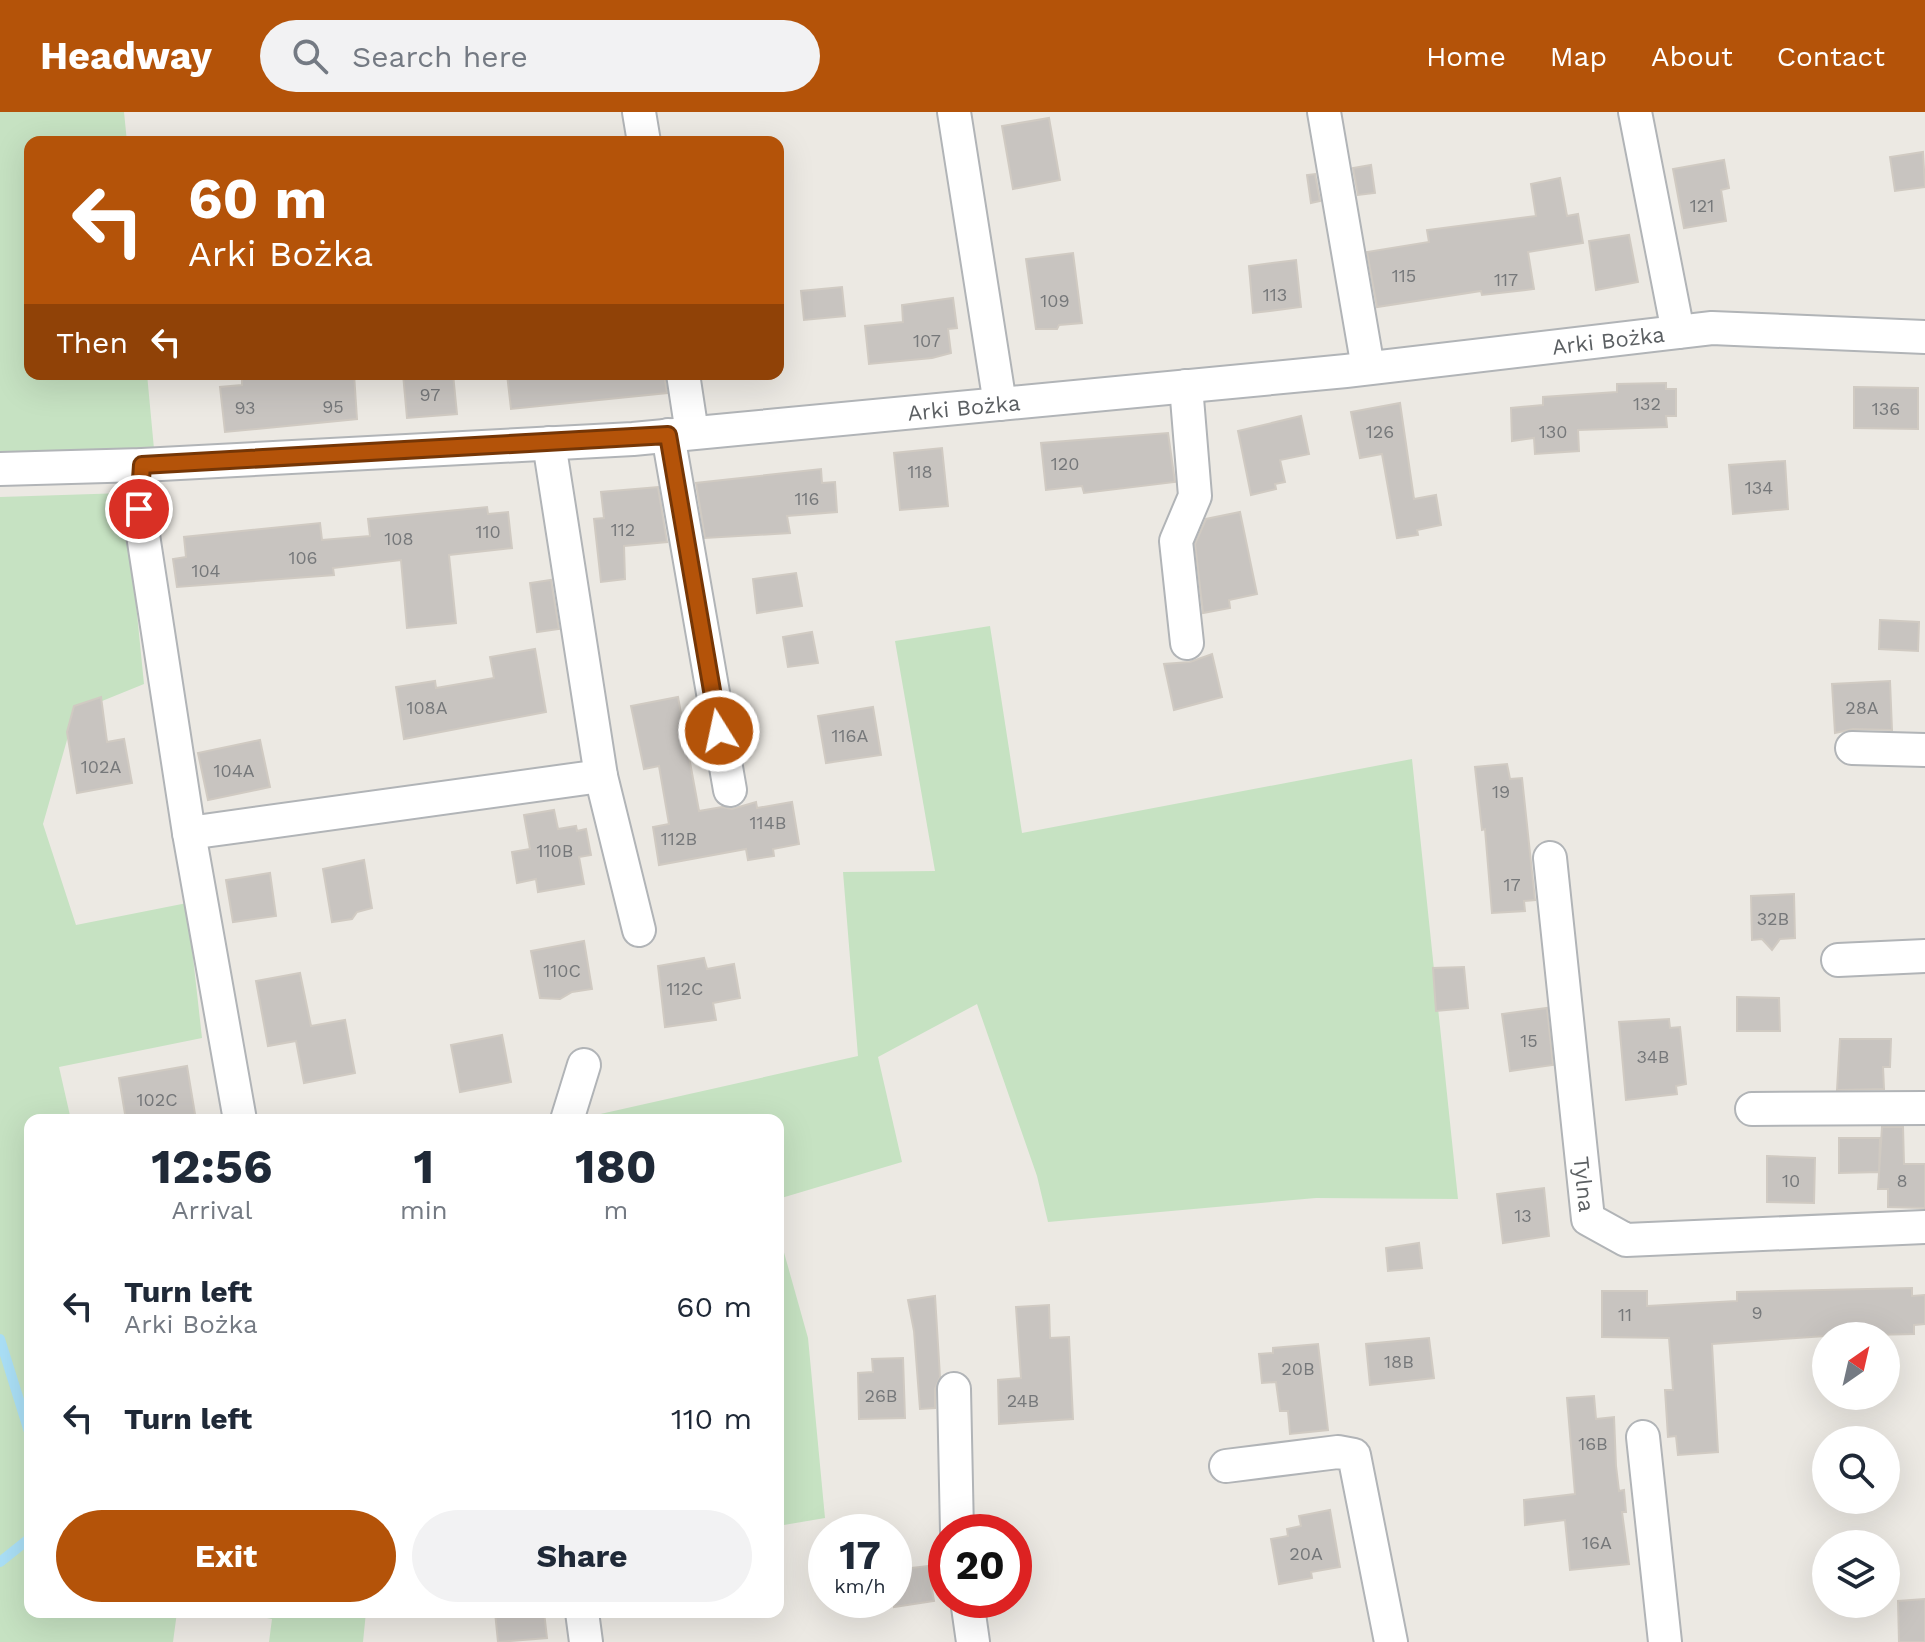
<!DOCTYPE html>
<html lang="en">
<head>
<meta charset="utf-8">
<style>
  :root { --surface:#fff; --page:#f2f2f3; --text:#1f2937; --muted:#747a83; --accent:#b45309 }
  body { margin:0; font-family:"Work Sans",sans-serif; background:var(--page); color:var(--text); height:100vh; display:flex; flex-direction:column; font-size:30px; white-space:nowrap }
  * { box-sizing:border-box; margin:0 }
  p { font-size:26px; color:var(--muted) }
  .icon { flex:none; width:44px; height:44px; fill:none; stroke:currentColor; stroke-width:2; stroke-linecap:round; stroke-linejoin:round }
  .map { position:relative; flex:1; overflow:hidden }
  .details { position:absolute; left:24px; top:1002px; width:760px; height:504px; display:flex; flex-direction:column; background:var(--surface); border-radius:16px; box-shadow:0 8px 32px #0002 }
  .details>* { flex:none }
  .guide { position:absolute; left:24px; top:24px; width:760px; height:244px; border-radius:16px; box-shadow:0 8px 32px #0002; background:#b45309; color:#fff; overflow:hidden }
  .needle { width:52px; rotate:34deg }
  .tools { position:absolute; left:1812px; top:1210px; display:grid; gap:16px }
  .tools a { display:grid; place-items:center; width:88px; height:88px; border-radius:50%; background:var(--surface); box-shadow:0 8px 32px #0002; font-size:40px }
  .speed { position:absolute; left:808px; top:1402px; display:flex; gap:16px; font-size:40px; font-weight:700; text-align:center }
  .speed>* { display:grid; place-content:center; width:104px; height:104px; border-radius:50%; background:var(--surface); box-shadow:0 8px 32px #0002; line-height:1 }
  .speed small { font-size:20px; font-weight:400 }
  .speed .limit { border:12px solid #d22; background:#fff; color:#111 }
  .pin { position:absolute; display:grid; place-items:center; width:68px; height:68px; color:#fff; margin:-34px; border:4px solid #fff; border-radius:50%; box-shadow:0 2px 8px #0007 }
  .me { position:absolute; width:88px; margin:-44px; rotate:350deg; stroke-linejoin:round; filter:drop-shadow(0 0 6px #0008) }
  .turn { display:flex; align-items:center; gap:28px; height:168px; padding:0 32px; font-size:36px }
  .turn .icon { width:104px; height:104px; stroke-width:2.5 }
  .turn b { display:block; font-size:56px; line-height:68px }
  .then { display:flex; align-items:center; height:76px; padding:0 32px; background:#0003; gap:16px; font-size:30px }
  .eta { display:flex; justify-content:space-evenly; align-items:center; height:136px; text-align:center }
  .eta b { font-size:48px; font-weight:700; line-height:56px }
  .primary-button { display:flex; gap:16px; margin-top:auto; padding:16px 32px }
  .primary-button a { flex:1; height:92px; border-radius:48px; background:var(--accent); color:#fff; font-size:32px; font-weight:700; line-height:92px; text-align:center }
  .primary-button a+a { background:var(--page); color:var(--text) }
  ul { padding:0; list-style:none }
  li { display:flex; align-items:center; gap:24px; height:112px; padding:0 32px }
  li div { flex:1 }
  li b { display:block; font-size:30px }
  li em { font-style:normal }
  header { display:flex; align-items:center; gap:48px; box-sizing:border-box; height:112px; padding:0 40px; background:var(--accent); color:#fff }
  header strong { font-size:38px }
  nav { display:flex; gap:44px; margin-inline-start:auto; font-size:28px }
  .search { width:560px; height:72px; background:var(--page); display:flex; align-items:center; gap:20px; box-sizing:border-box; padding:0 28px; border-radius:44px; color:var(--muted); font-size:30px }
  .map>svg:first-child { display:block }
  .green { fill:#c6e2c2 }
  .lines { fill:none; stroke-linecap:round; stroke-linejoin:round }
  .stream { stroke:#aadff6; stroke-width:10 }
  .building { fill:#c8c4c0; stroke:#d0cac2; stroke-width:2 }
  .minor-casing { stroke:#b1b4b7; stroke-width:36 }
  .minor { stroke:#fff; stroke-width:32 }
  .route-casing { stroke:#753606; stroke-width:20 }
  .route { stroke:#b45309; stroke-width:14 }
  .labels { text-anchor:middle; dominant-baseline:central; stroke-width:8; stroke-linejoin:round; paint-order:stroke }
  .number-label { font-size:18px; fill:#76787a }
  .street-label { font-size:22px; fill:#5b5f62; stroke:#fff }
</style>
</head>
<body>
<header>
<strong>Headway</strong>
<div class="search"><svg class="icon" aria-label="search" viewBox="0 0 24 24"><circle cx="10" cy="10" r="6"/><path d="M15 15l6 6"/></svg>Search here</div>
<nav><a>Home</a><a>Map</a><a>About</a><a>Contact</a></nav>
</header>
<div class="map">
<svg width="1925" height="1530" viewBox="0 0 1925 1530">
  <rect width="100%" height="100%" fill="#ece9e3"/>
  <!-- green -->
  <path class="green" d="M0,0H124L127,30H30V262H147L154,337L0,343Z
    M125,381L144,572L75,600L43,712L76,813L187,791L202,926L59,955L71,1008H30V1500H177L173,1530H0V385Z
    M990,514L1022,721L1412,647L1458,1087L1316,1086L1048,1110L1037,1064L977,892L878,945L902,1050L778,1087V1008H588L587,1005L858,944L843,760L935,759L895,529Z
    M778,1119L808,1226L825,1406L778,1414Z
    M237,1500H366L363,1530H269L272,1507Z"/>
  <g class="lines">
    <!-- stream -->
    <path class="stream" d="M0,1227L30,1323
      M0,1450L30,1426"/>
  </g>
  <!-- building -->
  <path class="building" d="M1049,6L1060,68L1013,77L1002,14Z
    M1923,40L1925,75L1895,79L1890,45Z
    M1724,48L1729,76L1721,78L1726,109L1684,116L1673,57Z
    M1371,53L1375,81L1358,83L1353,56Z
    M1315,62L1320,89L1311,91L1307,63Z
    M1560,66L1567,104L1578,102L1583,131L1528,140L1534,177L1482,183L1481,179L1377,195L1367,140L1429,130L1427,118L1536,104L1531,72Z
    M1629,123L1638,170L1596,178L1589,129Z
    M1073,141L1082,211L1059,213L1057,217H1036L1026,147Z
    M1296,148L1301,195L1253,201L1249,154Z
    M842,175L845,204L804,208L801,179Z
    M953,186L957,216L948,217L951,241L932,246L869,252L865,214L903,210L902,193Z
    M242,262H354L357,307L225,320L220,275L242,273Z
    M403,262H453L457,302L407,306Z
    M507,262H664L667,281L511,297Z
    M1666,271V277H1676V304H1666L1667,315L1578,318L1579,339L1535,342L1534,326L1512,329L1511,296L1543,293V285L1617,280V272Z
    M1854,275L1918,276V317L1854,316Z
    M1400,291L1414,387L1436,383L1441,413L1417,418L1418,423L1397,426L1382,342L1360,346L1351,300Z
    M1301,304L1309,342L1280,348L1285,370L1275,372L1276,377L1251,383L1238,319Z
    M1168,321L1175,370L1084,381L1082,374L1046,378L1041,331Z
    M942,336L948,394L900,398L894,341Z
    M1785,349L1788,397L1733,402L1729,353Z
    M821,357L822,371L835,370L837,400L787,404L790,421L705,426L696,371Z
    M658,375L667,430L624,434L625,467L601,470L594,407L604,406L601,380Z
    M487,395L488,402L508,400L512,436L449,443L456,511L407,516L401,448L333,456L334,463L177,475L173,447L186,445L184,425L320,411L322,428L370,424L368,407Z
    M1240,400L1257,482L1229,488L1230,496L1203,501L1195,432L1206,407Z
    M796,461L802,494L757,501L753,467Z
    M551,468L559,517L537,520L530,471Z
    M1880,508L1919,510L1918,539L1879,537Z
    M812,520L818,551L788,555L783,525Z
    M535,537L546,600L404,627L396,575L435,569L436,576L494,566L490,545Z
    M1212,542L1222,585L1174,598L1164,552L1190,550Z
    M1890,569L1892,618L1853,617L1835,621L1832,572Z
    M101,585L107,630L124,627L132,671L77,681L67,620L74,594Z
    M678,585L699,699L722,695L732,697L756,690L757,696L792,690L799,732L773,737L774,744L748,748L746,737L659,753L653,715L669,712L659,654L644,657L631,594Z
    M873,595L881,643L826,651L818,604Z
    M260,628L270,675L208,688L198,641Z
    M1507,652L1510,667L1522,666L1535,788L1524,789L1525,799L1492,801L1485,717L1482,718L1475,655Z
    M554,698L558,717L576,714L577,719L586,717L591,743L579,745L584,772L538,780L536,767L517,771L512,740L530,737L524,703Z
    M364,748L372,796L357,800L352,807L332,810L323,757Z
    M270,761L276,804L233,810L226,768Z
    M1794,782L1795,826L1780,827L1772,838L1762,827L1752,828L1751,784Z
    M584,829L592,877L572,880L560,887L540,886L531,839Z
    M704,846L707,857L734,852L740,886L713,891L716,908L665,915L658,854Z
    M1464,855L1468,896L1436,899L1433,856Z
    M300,861L311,914L345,908L355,961L304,971L296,929L268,934L256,869Z
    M1737,885L1779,886L1780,919H1737Z
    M1547,896L1553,953L1510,959L1502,902Z
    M1669,907L1670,916L1680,915L1686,972L1676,974L1677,982L1626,988L1619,910Z
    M502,923L511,970L460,980L451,933Z
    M1840,927H1891L1890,955H1883L1884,977L1837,978Z
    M187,954L196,1008H126L119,966Z
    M1882,1015H1903L1904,1052H1925V1096L1888,1095V1077H1878Z
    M1839,1026H1880L1879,1060L1839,1061Z
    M1767,1044L1815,1046L1814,1091L1767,1090Z
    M1544,1076L1549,1124L1503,1131L1497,1082Z
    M1419,1131L1422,1156L1388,1159L1386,1136Z
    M1912,1176V1184L1925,1183V1212L1914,1213V1222L1826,1224L1712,1232L1718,1340L1678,1343L1676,1324L1668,1325L1665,1278H1673L1669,1226L1602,1225V1179H1647V1194L1737,1189V1180Z
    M935,1184L940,1265L935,1277V1296L920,1297L914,1219L908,1188Z
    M1049,1193L1050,1226L1069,1225L1073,1307L999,1312L998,1268L1021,1266L1016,1195Z
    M1429,1226L1434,1266L1370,1273L1366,1232Z
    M1318,1232L1328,1318L1290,1322L1288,1299H1280L1276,1270L1262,1271L1259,1242L1273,1241V1236Z
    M903,1246L905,1306L859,1307L858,1261L873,1260L872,1247Z
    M1594,1284L1596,1307L1614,1305L1616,1354L1619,1379L1624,1378L1626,1400H1622L1629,1452L1570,1458L1565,1408L1525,1413L1524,1388L1575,1382L1567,1286Z
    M1330,1398L1340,1455L1311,1460L1312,1466L1279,1472L1271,1427L1288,1424L1287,1417L1301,1414L1299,1404Z
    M928,1454L934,1489L894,1495V1458Z
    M1925,1487V1530H1899L1898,1489Z
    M495,1500H544L547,1526L498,1530Z"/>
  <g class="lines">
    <defs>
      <g id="minor">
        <path d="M639,0L644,30"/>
        <path d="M954,0L1000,292"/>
        <path d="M1324,0L1368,256"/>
        <path d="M1635,0L1678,220"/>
        <path d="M683,262L692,321"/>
        <path d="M1186,274L1195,384L1176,429L1187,531"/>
        <path d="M668,323L730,678"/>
        <path d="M549,331L601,664L639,818"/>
        <path d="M142,353L139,397L189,721L240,1008"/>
        <path id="s1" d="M0,357L142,353L633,327L1346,259L1712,216L1925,225"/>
        <path d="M1852,636L1925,638"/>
        <path d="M189,721L601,664"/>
        <path id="s2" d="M1550,746L1588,1107L1626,1128L1925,1115"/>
        <path d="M1838,848L1925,844"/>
        <path d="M1752,997L1925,996"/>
        <path d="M567,1008L584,953"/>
        <path d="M954,1277L957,1420"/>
        <path d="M1643,1325L1665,1530"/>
        <path d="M1226,1354L1338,1340L1354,1343L1391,1530"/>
        <path d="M967,1488L973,1530"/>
        <path d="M582,1500L586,1530"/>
      </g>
    </defs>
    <!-- minor casing -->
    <use href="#minor" class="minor-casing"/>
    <!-- minor -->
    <use href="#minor" class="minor"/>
  </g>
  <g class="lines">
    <defs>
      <path id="route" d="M139,397L142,353L668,323L719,619"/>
    </defs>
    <!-- route casing -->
    <use href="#route" class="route-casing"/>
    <!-- route -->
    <use href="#route" class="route"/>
  </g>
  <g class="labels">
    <!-- number labels -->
    <g class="number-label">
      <text x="1702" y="93">121</text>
      <text x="1404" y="163">115</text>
      <text x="1506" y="167">117</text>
      <text x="1275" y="182">113</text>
      <text x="1055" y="188">109</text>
      <text x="927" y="228">107</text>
      <text x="430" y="282">97</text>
      <text x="1647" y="291">132</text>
      <text x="333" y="294">95</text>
      <text x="245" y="295">93</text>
      <text x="1886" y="296">136</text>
      <text x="1380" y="319">126</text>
      <text x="1553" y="319">130</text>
      <text x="1065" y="351">120</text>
      <text x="920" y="359">118</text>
      <text x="1759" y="375">134</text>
      <text x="807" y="386">116</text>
      <text x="623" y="417">112</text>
      <text x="488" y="419">110</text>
      <text x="399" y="426">108</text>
      <text x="303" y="445">106</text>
      <text x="206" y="458">104</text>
      <text x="427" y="595">108A</text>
      <text x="1862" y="595">28A</text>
      <text x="850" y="623">116A</text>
      <text x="101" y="654">102A</text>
      <text x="234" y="658">104A</text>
      <text x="1501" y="679">19</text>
      <text x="768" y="710">114B</text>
      <text x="679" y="726">112B</text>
      <text x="555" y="738">110B</text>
      <text x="1512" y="772">17</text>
      <text x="1773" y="806">32B</text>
      <text x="562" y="858">110C</text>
      <text x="685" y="876">112C</text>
      <text x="1529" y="928">15</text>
      <text x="1653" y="944">34B</text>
      <text x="157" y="987">102C</text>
      <text x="1791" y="1068">10</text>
      <text x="1902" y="1068">8</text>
      <text x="1523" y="1103">13</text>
      <text x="1757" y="1200">9</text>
      <text x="1625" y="1202">11</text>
      <text x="1399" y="1249">18B</text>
      <text x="1298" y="1256">20B</text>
      <text x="881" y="1283">26B</text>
      <text x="1023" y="1288">24B</text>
      <text x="1593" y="1331">16B</text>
      <text x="1597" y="1430">16A</text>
      <text x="1306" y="1441">20A</text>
    </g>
    <!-- street labels -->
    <g class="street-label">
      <text stroke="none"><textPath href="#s1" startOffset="1614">Arki Bożka</textPath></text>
      <text stroke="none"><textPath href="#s1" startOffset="966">Arki Bożka</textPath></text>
      <text stroke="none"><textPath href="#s2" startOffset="328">Tylna</textPath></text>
    </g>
  </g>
</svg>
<div class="tools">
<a><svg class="needle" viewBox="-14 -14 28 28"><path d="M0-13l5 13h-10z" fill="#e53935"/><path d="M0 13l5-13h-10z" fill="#747a83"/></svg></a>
<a><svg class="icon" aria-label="search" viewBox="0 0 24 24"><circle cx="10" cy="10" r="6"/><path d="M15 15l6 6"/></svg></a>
<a><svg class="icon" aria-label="layers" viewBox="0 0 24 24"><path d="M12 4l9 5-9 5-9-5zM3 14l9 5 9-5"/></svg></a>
</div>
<div class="speed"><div>17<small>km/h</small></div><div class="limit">20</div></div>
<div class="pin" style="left:139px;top:397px;background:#d93025"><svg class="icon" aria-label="arrive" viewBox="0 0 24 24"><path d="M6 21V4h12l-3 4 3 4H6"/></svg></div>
<svg class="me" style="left:719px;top:619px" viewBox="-20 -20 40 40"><circle r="17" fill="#b45309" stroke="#fff" stroke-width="3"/><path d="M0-11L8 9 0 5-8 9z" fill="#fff"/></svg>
<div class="guide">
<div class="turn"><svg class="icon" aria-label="left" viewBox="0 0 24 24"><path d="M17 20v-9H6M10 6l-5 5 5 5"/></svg><div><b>60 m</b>Arki Bożka</div></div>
<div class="then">Then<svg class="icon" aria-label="left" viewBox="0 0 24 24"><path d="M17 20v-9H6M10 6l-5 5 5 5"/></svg></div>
</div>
<section class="details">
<div class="eta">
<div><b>12:56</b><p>Arrival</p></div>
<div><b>1</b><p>min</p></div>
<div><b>180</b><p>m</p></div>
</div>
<ul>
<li><svg class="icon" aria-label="left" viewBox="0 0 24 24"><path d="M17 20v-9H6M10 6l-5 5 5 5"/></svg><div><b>Turn left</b><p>Arki Bożka</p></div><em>60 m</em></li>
<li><svg class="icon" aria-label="left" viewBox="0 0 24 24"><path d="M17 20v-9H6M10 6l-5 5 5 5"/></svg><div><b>Turn left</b></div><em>110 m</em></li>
</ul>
<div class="primary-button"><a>Exit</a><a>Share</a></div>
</section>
</div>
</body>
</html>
